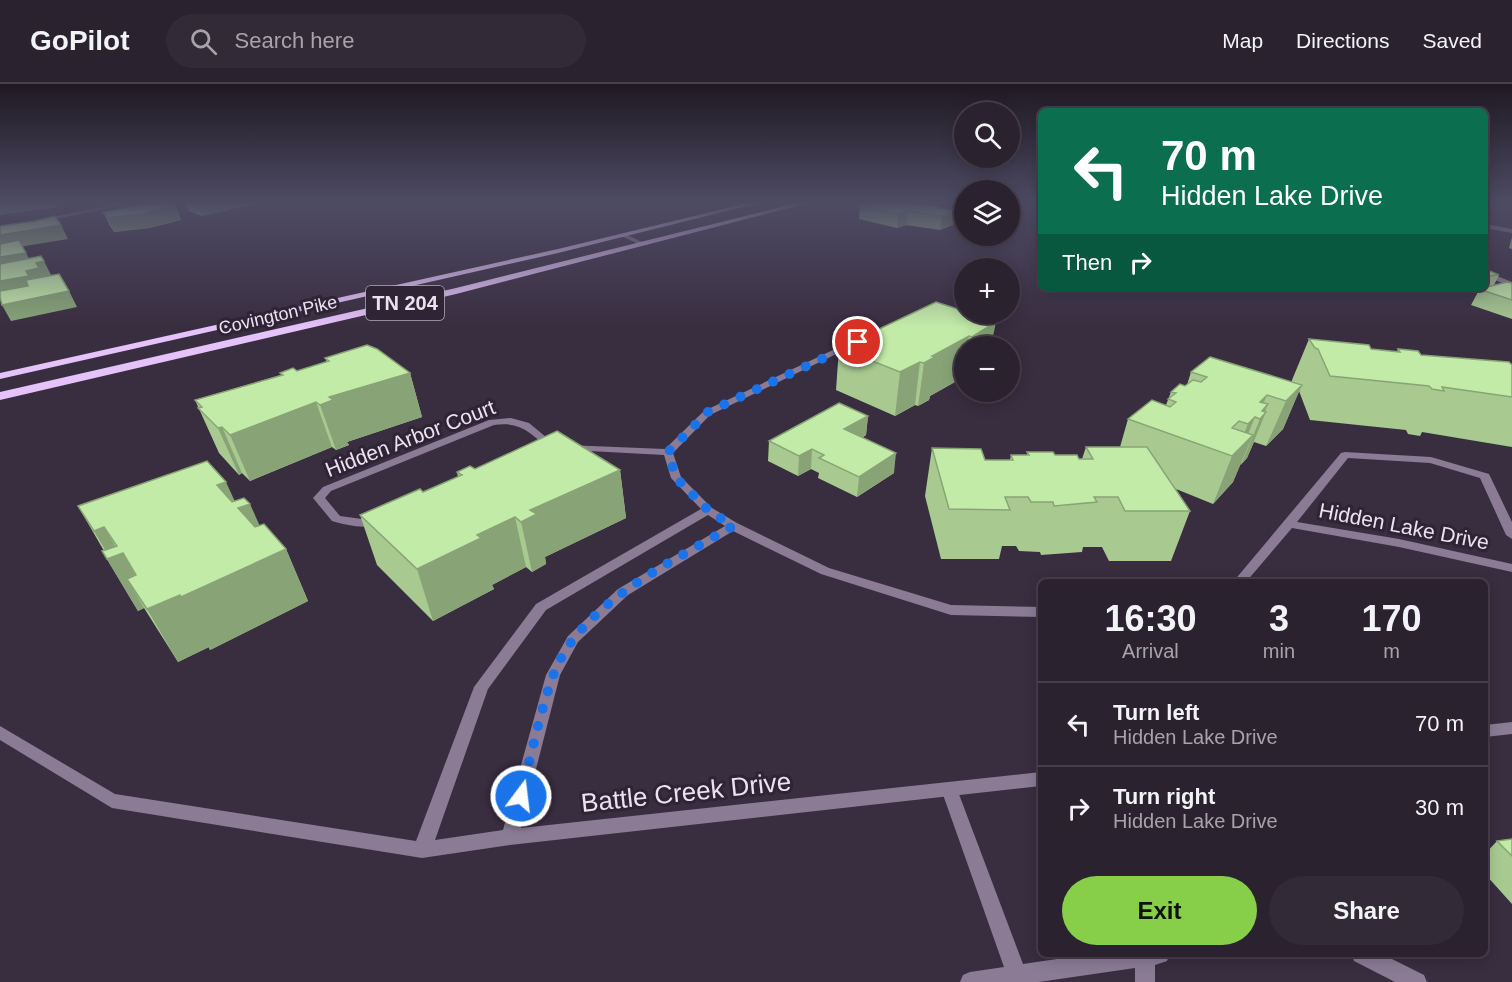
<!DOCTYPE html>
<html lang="en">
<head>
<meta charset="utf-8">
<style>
  :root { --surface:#2b2230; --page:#332a38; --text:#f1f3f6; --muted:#a6a4ab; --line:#473f4c; --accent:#88cf49 }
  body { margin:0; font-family:Arial,sans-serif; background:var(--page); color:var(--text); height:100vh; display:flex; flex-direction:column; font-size:22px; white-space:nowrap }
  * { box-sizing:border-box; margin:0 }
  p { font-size:20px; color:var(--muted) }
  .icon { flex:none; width:33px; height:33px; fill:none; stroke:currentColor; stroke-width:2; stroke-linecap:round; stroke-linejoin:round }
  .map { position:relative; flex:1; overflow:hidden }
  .sheet { position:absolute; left:1038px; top:495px; width:450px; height:378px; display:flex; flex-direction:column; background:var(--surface); border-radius:9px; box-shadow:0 3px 15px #0003,0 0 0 2px var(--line) }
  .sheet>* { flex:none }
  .top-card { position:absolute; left:1038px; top:24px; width:450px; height:183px; border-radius:9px; box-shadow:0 3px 15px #0003,0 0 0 2px var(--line); background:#0b6e4f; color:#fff; overflow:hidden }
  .controls { position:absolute; left:954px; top:18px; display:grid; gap:12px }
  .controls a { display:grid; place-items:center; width:66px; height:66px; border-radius:50%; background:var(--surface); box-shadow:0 3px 15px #0003,0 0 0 2px var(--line); font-size:30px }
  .pin { position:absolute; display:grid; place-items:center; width:51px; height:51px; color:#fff; margin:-26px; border:3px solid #fff; border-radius:50%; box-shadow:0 2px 6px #0007 }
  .me { position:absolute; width:66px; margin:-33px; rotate:15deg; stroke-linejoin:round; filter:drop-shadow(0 0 4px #0008) }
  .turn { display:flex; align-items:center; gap:21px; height:126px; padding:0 24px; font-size:27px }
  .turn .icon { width:78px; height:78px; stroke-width:2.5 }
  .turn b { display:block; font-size:42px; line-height:51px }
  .then { display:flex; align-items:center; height:57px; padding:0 24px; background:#0003; gap:12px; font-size:22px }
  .eta { display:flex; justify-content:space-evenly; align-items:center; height:102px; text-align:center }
  .eta b { font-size:36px; font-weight:600; line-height:42px }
  .primary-button { display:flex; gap:12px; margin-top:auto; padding:12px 24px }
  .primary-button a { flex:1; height:69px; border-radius:36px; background:var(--accent); color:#111; font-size:24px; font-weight:600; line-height:69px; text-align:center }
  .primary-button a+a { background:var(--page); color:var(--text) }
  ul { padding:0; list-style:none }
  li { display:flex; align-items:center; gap:18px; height:84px; padding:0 24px; border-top:2px solid var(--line) }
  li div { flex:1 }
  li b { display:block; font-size:22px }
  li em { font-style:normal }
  header { display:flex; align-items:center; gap:36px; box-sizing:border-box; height:84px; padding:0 30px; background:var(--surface); border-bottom:2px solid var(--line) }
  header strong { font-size:28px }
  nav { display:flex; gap:33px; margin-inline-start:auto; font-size:21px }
  .search { width:420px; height:54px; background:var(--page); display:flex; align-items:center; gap:15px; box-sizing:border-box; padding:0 21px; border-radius:33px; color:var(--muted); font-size:22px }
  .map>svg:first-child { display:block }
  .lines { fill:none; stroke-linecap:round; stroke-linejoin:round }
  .lane { fill:#8b7b95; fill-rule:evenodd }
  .street { fill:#8b7b95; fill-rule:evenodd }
  .primary { fill:#e5c2f9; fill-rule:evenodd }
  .wall { fill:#a8ca90 }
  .shaded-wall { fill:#88a476 }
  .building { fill:#c3eba8; stroke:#88a476; stroke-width:1.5 }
  .route { stroke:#1a73e8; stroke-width:10; stroke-dasharray:0 18 }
  .labels { text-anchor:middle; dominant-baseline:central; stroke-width:6; stroke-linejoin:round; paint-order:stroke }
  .far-street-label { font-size:18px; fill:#eae2ef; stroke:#2f2336 }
  .shield { fill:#2f2336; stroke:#b2a9b8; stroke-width:1.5 }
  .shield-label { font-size:20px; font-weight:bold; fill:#eae2ef }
  .street-label { font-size:21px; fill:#eae2ef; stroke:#2f2336 }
  .near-street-label { font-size:26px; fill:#eae2ef; stroke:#2f2336 }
</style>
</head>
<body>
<header>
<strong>GoPilot</strong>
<div class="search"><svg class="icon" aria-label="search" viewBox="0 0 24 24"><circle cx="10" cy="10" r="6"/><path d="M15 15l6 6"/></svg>Search here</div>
<nav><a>Map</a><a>Directions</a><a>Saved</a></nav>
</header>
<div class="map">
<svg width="1512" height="898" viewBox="0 0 1512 898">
  <rect width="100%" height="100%" fill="#392d40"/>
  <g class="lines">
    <!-- lane -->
    <path class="lane" d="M621,150H625L646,160L641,161L621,152Z
      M949,698L955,700L957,705L1023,880L1091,870H1170L1167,877L1155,881V898H1135V884L1039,898H960L963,891L970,888L1004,883L941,705L943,700Z
      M1351,870H1382L1424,891L1427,898H1395L1354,877Z"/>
    <!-- street -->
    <path class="street" d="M129,118H139L40,138L37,136Z
      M1485,140L1512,145V149L1485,144Z
      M1485,187L1512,198V203L1485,192Z
      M850,258L857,260L710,331L673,369L681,393L712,424L737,439L829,484L951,521L1041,523V533L951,531L821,490L733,447L628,511L578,558L560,591L521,744L1041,688V702L510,761L422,774L112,724L0,656V642L115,710L416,757L474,603L536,520L701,425L671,394L664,371L570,366L565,363L566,361L665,365L704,327ZM708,431L725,442L618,505L568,552L546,591L503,746L435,756L488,605L546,526Z
      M511,334L529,339L558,363L553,366L549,365C530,349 521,337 494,341L331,407L325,414L340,432L362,435H380L382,438C370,447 346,441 332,437L313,414L323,403L489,336Z
      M1345,368L1431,373L1489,390L1512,438V455L1506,451L1480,394L1430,379L1348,374L1297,438L1399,455L1512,480V488L1399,463L1292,444L1246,498H1233L1341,369Z
      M1512,638V650L1485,653V641Z"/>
    <!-- primary -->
    <path class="primary" d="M752,118H763L558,169L0,295V289L558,165Z
      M801,118H812L456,210L0,316V308L456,204Z"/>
  </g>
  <!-- wall -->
  <path class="wall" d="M185,118H249L250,121L202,132L189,127Z
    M883,119L955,127L953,141L940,146L906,141L897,144L859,135L860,122Z
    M176,122L181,136L149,144L114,148L110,142L103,128Z
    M1512,154V165L1509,164L1511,156Z
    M1485,185L1499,191L1494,201L1512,199V235L1471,221L1478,208H1470L1463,206H1428L1423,204H1485Z
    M936,218L991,262H964V294H962L930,312L929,316L918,322L915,321L895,332L836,306L839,264Z
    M1309,255L1371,265L1397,268L1398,265L1421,271L1512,281V363L1422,348L1420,352L1408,350L1406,346L1310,336L1299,307L1283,345L1266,362L1254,358L1247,374L1240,381L1233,398L1213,420L1176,405L1190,427L1171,477H1109L1102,463H1083L1082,468L1041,471L1040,468L1019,467L1016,462H1002L999,475H941L925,412L932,364L985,376H1010L1011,371H1027V368L1055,371L1082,375L1086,363H1120L1128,335L1166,321L1171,308L1187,301L1191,288L1292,298V296Z
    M325,274L410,289L422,333L347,358L349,361L336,366L332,363L250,397L242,389L239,391L219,369L195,316L281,291L280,289L297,287L327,278Z
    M868,332L866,351L862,354L894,389L857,413L818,394L819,389L811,385L798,392L768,377L769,357Z
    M475,385L620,386L626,434L545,473L546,480L532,488L526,483L492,501L494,505L433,537L377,481L360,431L423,408L458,393L457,388Z
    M78,422L259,442L286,465L308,517L210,566L209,563L178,578L144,524L138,527L102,467H104Z
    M1512,755V820L1485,790V770L1497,757Z"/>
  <!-- shaded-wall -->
  <path class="shaded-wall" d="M0,118H56L58,123L0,131Z
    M201,118H249L250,121L202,132L197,119Z
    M176,122L181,136L149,144L114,148L108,134Z
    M907,127L906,141L897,144L898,130Z
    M955,127L953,141L940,146L942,132Z
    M61,141L68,155L0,166V151Z
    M26,169L34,184L0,190V173Z
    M44,177L52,193L47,200L0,209V197L26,187L36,179Z
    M69,207L77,223L11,237L2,221Z
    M996,238L991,262H971L972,253Z
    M969,252L967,262H964V278L962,294L930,312L929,316L918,322L924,279L932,272Z
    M920,278L915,321L895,332L900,288Z
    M410,289L422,333L347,358L349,361L336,366L320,321L329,313Z
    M1302,301L1283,345L1266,362L1286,317Z
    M1267,311L1257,334L1255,333L1244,360L1253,351L1233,398L1213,420L1232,372L1237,367L1248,340L1260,318Z
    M316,318L332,363L250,397L230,351Z
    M1268,320L1264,330L1266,328L1247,374L1241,381L1260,335L1262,327Z
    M868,332L866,351L843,365L844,345Z
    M222,343L242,389L239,391L218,344Z
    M812,365L811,385L798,392L799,372Z
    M896,369L894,389L857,413L859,393Z
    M620,386L626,434L545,473L546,480L532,488L521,438L530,426Z
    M226,398L248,446L217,401Z
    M250,420L272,469L238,424Z
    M515,433L526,483L492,501L494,505L433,537L417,485L477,451Z
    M104,443L120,470L123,469L152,521L128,496L144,524L138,527L107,475L110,474L94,447Z
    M286,465L308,517L210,566L181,513Z
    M180,511L209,563L178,578L147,525Z"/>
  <!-- building -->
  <path class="building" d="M159,118H170L176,122L143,130L108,134L103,128Z
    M870,118L883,119L886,118H912L955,127L942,132L907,127L898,130L860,122Z
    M55,132L61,141L0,151V142L35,137Z
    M19,156L26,169L0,173V160Z
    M41,172L44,177L36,179L39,184L26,187L29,192L0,197V180Z
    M1485,185L1499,191L1485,192Z
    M59,190L69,207L2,221L0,213V207L28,202L26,196Z
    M1507,198L1512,199V216L1479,205Z
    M936,218L964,227V230H971L996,238L972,253L969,252L932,272L935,273L924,279L920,278L900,288L839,264Z
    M1309,255L1369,261L1371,265L1400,268L1398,265L1418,267L1421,271L1509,278L1512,281V313L1442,303L1444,307L1432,305L1429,302L1330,292L1318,265L1315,264Z
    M367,261L377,265L410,289L329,313L333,316L320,321L316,318L230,351L222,343L218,344L198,324L202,323L195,316L283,291L280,289L293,284L297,287L329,277L325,274Z
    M1210,273L1302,301L1286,317L1267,311L1260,318L1268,320L1262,327L1266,328L1260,335L1255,333L1248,340L1239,337L1232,344L1253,351L1232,372L1128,335L1152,316L1170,323L1176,318L1168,315L1176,309L1171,308L1180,300L1185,302L1193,296L1201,298L1207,293L1191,288Z
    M839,319L868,332L844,345L896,369L859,393L819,374L824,371L812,365L799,372L769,357Z
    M557,347L620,386L530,426L537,430L521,438L515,433L477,451L481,454L417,485L360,431L420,405L423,408L462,391L457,388L470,382L475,385Z
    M1086,363H1147L1190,427H1125L1118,413H1094L1097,418L1054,422L1053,418H1031L1028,413H1005L1010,426L949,425L932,364L981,365L985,376H1013L1011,371H1029L1027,368H1053L1055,371H1077L1079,375H1093Z
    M207,377L226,398L217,401L232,418L244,414L250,420L238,424L255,443L264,440L286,465L181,513L180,511L147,525L127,495L136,491L123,469L107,475L102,467L117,462L104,443L94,447L78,422Z
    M1512,755V772L1497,757Z"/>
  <!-- sky -->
  <linearGradient id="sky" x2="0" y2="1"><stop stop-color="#1f1923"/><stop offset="0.49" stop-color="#4e4c64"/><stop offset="1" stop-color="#4e4c64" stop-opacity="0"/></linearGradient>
  <rect width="1512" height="243" fill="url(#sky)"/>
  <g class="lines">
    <!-- route -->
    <path class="route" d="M521,712C531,673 539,631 553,592C578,521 672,478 733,442L708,426L676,394L668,368L708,328L858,258"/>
  </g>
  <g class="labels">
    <!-- far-street labels -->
    <g class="far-street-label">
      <text transform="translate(278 231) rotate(-13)">Covington Pike</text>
    </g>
    <!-- shield labels -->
    <rect class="shield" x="366" y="202" width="78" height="34" rx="4.5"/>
    <g class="shield-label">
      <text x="405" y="219">TN 204</text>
    </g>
    <!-- street labels -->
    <g class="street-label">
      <text transform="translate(410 354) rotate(-21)">Hidden Arbor Court</text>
      <text transform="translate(1404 442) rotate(11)">Hidden Lake Drive</text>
    </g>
    <!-- near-street labels -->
    <g class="near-street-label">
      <text transform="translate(686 708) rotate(-6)">Battle Creek Drive</text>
    </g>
  </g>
</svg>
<div class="controls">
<a><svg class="icon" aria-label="search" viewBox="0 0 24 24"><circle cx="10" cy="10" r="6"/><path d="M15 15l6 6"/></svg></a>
<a><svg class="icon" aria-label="layers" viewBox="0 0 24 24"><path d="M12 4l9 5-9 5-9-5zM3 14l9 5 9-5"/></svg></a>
<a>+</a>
<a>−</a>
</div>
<div class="pin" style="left:858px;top:258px;background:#d93025"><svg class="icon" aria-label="arrive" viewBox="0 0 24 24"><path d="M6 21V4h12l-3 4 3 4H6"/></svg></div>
<svg class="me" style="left:521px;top:712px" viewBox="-20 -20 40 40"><circle r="17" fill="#1a73e8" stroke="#fff" stroke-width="3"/><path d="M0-11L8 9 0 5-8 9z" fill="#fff"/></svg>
<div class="top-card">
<div class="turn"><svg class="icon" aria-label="left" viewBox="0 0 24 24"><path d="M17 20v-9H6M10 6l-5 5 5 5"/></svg><div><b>70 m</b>Hidden Lake Drive</div></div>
<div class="then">Then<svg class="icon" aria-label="right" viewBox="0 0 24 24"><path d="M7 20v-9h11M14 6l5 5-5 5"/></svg></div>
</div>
<section class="sheet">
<div class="eta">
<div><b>16:30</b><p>Arrival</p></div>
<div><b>3</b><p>min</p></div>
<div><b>170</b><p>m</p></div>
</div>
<ul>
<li><svg class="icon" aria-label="left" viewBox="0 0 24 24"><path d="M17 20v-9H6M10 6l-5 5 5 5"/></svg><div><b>Turn left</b><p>Hidden Lake Drive</p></div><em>70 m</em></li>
<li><svg class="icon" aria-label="right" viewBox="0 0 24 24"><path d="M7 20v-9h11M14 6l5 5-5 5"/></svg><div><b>Turn right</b><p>Hidden Lake Drive</p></div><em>30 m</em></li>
</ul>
<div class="primary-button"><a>Exit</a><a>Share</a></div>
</section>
</div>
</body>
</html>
